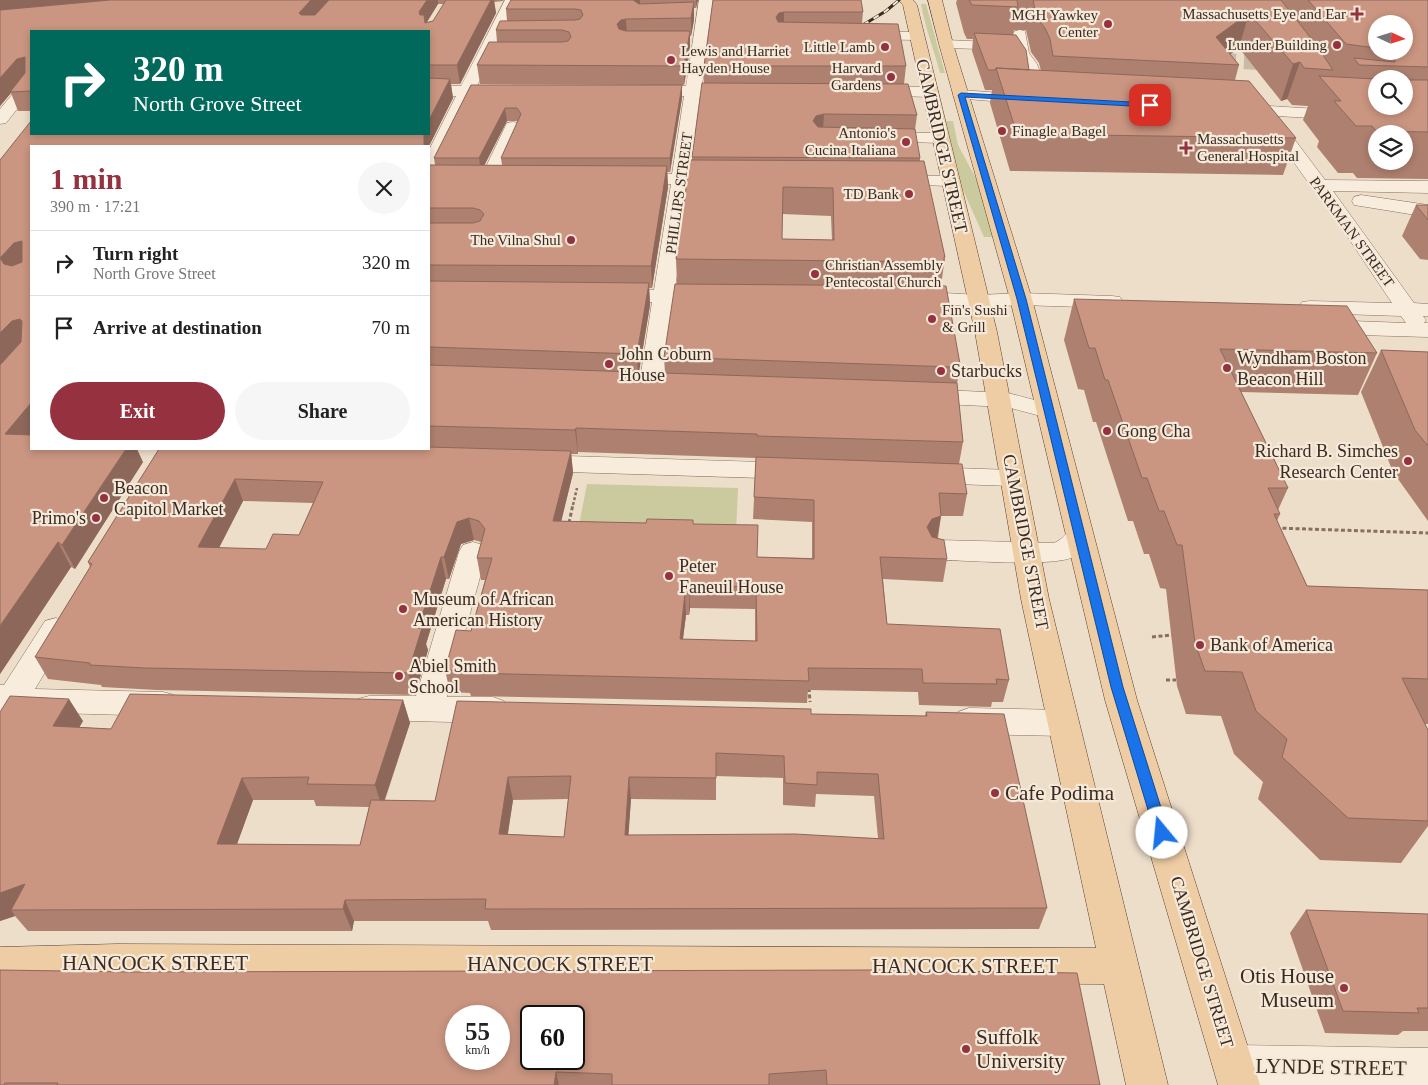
<!DOCTYPE html>
<html lang="en">
<head>
<meta charset="utf-8">
<style>
  :root { --surface:#fff; --page:#f6f6f6; --text:#222; --muted:#767676; --line:#e0e0e0; --accent:#963140 }
  body { margin:0; font-family:"Times New Roman",serif; background:var(--page); color:var(--text); height:100vh; display:flex; flex-direction:column; font-size:19px; white-space:nowrap }
  * { box-sizing:border-box; margin:0 }
  p { font-size:16px; color:var(--muted) }
  .icon { flex:none; width:28px; height:28px; fill:none; stroke:currentColor; stroke-width:2; stroke-linecap:round; stroke-linejoin:round }
  .map { position:relative; flex:1; overflow:hidden }
  .details { position:absolute; left:30px; top:145px; width:400px; height:305px; display:flex; flex-direction:column; background:var(--surface); border-radius:0px; box-shadow:0 2px 8px #0003 }
  .details>* { flex:none }
  .guide { position:absolute; left:30px; top:30px; width:400px; height:105px; border-radius:0px; box-shadow:0 2px 8px #0003; background:#00695c; color:#fff; overflow:hidden }
  .needle { width:32px; rotate:94deg }
  .fabs { position:absolute; left:1368px; top:15px; display:grid; gap:10px }
  .fabs a { display:grid; place-items:center; width:45px; height:45px; border-radius:50%; background:var(--surface); box-shadow:0 2px 8px #0003; font-size:25px }
  .speed { position:absolute; left:445px; top:1005px; display:flex; gap:10px; font-size:25px; font-weight:700; text-align:center }
  .speed>* { display:grid; place-content:center; width:65px; height:65px; border-radius:50%; background:var(--surface); box-shadow:0 2px 8px #0003; line-height:1 }
  .speed small { font-size:12px; font-weight:400 }
  .speed .limit { border:2px solid #111; border-radius:8px; background:#fff; color:#111 }
  .pin { position:absolute; display:grid; place-items:center; width:42px; height:42px; color:#fff; margin:-21px; border-radius:10px; box-shadow:0 2px 8px #0006 }
  .me { position:absolute; width:55px; margin:-28px; rotate:343deg; stroke-linejoin:round; filter:drop-shadow(0 0 4px #0008) }
  .turn { display:flex; align-items:center; gap:18px; height:105px; padding:0 20px; font-size:22px }
  .turn .icon { width:65px; height:65px; stroke-width:2.5 }
  .turn b { display:block; font-size:35px; line-height:42px }
  .round { display:grid; place-items:center; flex:none; width:52px; height:52px; border-radius:26px; background:var(--page) }
  .summary { display:flex; align-items:center; justify-content:space-between; height:85px; padding:0 20px }
  h1 { font-size:30px; font-weight:800; line-height:38px; color:var(--accent) }
  .button { display:flex; gap:10px; margin-top:auto; padding:10px 20px }
  .button a { flex:1; height:58px; border-radius:30px; background:var(--accent); color:#fff; font-size:20px; font-weight:800; line-height:58px; text-align:center }
  .button a+a { background:var(--page); color:var(--text) }
  ul { padding:0; list-style:none }
  li { display:flex; align-items:center; gap:15px; height:65px; padding:0 20px; border-top:1px solid var(--line) }
  li div { flex:1 }
  li b { display:block; font-size:19px }
  li em { font-style:normal }
  .map>svg:first-child { display:block }
  .green { fill:#cbca9e }
  .lines { fill:none; stroke-linecap:round; stroke-linejoin:round }
  .minor-tunnel { stroke:#c9baa8; stroke-width:15; stroke-dasharray:15 8; stroke-linecap:butt }
  .minor-casing { stroke:#896f5f; stroke-width:1 }
  .major-casing { stroke:#583e32; stroke-width:1 }
  .path-far1 { stroke:#896f5f; stroke-width:2.5; stroke-dasharray:3 2; stroke-linecap:butt }
  .path { stroke:#896f5f; stroke-width:3; stroke-dasharray:4 2.5; stroke-linecap:butt }
  .minor { fill:#f8ecdd; fill-rule:evenodd }
  .major { fill:#eecca4; fill-rule:evenodd }
  .rail-casing { stroke:#3b2a21; stroke-width:3 }
  .rail { stroke:#f5e9d9; stroke-width:2; stroke-dasharray:6; stroke-linecap:butt }
  .wall { fill:#ae806f; fill-rule:evenodd }
  .shaded-wall { fill:#8d685a }
  .building { fill:#ca9581; stroke:#8d685a; fill-rule:evenodd }
  .route { fill:#1a73e8; stroke:#114b97 }
  .poi-dot { fill:#963140; stroke:#f5e9d9; stroke-width:2 }
  .labels { text-anchor:middle; dominant-baseline:central; stroke-width:4.5; stroke-linejoin:round; paint-order:stroke }
  .far-poi-label { font-size:15px; fill:#3b2a21; stroke:#f5e9d9; text-anchor:end }
  .far-street-label { font-size:15px; fill:#3b2a21; stroke:#f5e9d9 }
  .street-label { font-size:18px; fill:#3b2a21; stroke:#f5e9d9 }
  .poi-label { font-size:18px; fill:#3b2a21; stroke:#f5e9d9; text-anchor:start }
  .near-poi-label { font-size:21px; fill:#3b2a21; stroke:#f5e9d9; text-anchor:start }
  .near-street-label { font-size:21px; fill:#3b2a21; stroke:#f5e9d9 }
</style>
</head>
<body>
<div class="map">
<svg width="1428" height="1085" viewBox="0 0 1428 1085">
  <rect width="100%" height="100%" fill="#eddeca"/>
  <!-- green -->
  <path class="green" d="M921,4H926L945,73H940C934,50 925,27 921,4Z
    M946,121H953L958,145L979,184L993,237H984L963,190Z
    M587,484L738,488L736,534L578,530Z"/>
  <g class="lines">
    <!-- minor-tunnel -->
    <path class="minor-tunnel" d="M1198,59L1287,64"/>
    <defs>
      <path id="minor" d="M505,0H519L477,86L511,88L513,91L511,94L472,96L438,167L435,171L429,172V150L456,96H429V86H461Z
        M699,0H713L702,86H737L743,88L745,91L743,94L737,96H700L690,174L731,175L734,179L731,183L689,184L675,290H710L717,292L721,296L717,300L710,302H674L663,386L659,391L651,393L643,391L639,386L652,302H613L606,300L602,296L606,292L613,290H654L671,184H630L624,183L621,179L624,175L630,174H672L684,96H645L639,94L637,91L639,88L645,86H686Z
        M1020,30L1025,31L1029,53L1037,64L1041,75L1045,99L1043,102L1027,104L955,98L953,95L955,92L961,90L1029,95L1024,69L1014,50L946,48L941,47L939,44L941,41L946,40L1014,43L1013,34L1015,31Z
        M863,32H917L922,33L924,36L922,39L917,40L858,39L856,36L858,33Z
        M31,77V92L6,123L0,124V109L25,79Z
        M873,87H929L935,89L937,92L935,95L929,97L867,95L865,92L867,89Z
        M1237,104L1350,111L1352,115L1350,119L1344,120L1277,116L1325,180L1428,181V193L1333,191L1414,303L1428,304V316H1423L1426,320L1424,323H1428V337L1324,334L1316,332L1313,327L1316,322L1324,320L1406,323L1401,316L1310,313L1302,312L1299,307L1302,302L1310,301L1392,303L1349,239L1262,118L1263,115L1231,112L1229,109L1231,106Z
        M513,122L519,123L521,127L498,179L495,183L489,184L483,183L480,179L505,127L507,123Z
        M879,132L940,133L946,134L949,138L946,142L940,143L873,141L870,137L873,133Z
        M890,175L951,176L957,177L960,181L957,185L951,186L884,184L881,180L884,176Z
        M1361,195L1428,205V217L1354,205L1352,201L1354,197Z
        M910,291L979,295L1021,293L1112,296L1120,297L1123,302L1120,307L1112,308L1021,305L979,307L903,301L899,297L903,293Z
        M920,389L1008,393L1057,406L1060,411L1057,416L1048,418L1007,407L920,403L912,401L908,396L912,391Z
        M534,455L793,463L802,465L806,471L802,477L793,479L534,471L525,469L521,463L525,457Z
        M926,467L1012,470L1021,472L1025,478L1021,484L1012,486L926,483L917,481L913,475L917,469Z
        M1079,526L1089,528L1093,535C1088,542 1084,551 1076,556C1055,568 968,560 939,560L929,557L925,550L929,543L939,540L1054,543C1066,538 1065,530 1079,526Z
        M473,542L483,545L487,552L447,697H493L504,701L509,710L504,719L493,723L369,720L358,717L353,708L358,699L369,696H416L459,552L463,545Z
        M56,618L67,621L71,629L35,689L163,692L174,695L179,704L174,713L163,716L20,712L15,720L4,724L0,722V685H4L45,621Z
        M969,708L1063,710L1074,714L1079,723L1074,732L1063,736L969,734L958,730L953,721L958,712Z
        M1233,1045L1428,1048V1085H1232L1219,1079L1213,1065L1219,1051Z"/>
      <path id="major" d="M899,0H913L917,5L997,332L1049,599L1168,1085H1126L1104,984L117,980L0,983V947L117,944L1096,948L1021,599L975,332L903,5Z
        M928,0H942L953,44L1032,299L1137,700L1260,1085H1218L1105,700L1010,299L939,44Z"/>
    </defs>
    <!-- minor casing -->
    <use href="#minor" class="minor-casing"/>
    <!-- major casing -->
    <use href="#major" class="major-casing"/>
    <!-- path-far1 -->
    <path class="path-far1" d="M573,505L577,488"/>
    <!-- path -->
    <path class="path" d="M569,523L573,504
      M1276,528L1428,533
      M1152,637L1172,635
      M1166,680H1176
      M809,688L810,702"/>
    <!-- minor -->
    <use href="#minor" class="minor"/>
    <!-- major -->
    <use href="#major" class="major"/>
    <defs>
      <path id="rail" d="M853,31L886,11L899,0"/>
    </defs>
    <!-- rail casing -->
    <use href="#rail" class="rail-casing"/>
    <!-- rail -->
    <use href="#rail" class="rail"/>
  </g>
  <!-- wall -->
  <path class="wall" d="M0,0H504L503,1L494,2L496,13L460,84H451L453,98L429,146H31V449L143,462L75,569L71,567L0,674V160L31,134H429V31L31,91V111H18L11,93L0,106ZM438,4H444L433,21L427,22Z
    M511,0H698L696,8H694V20L691,36H690V49L684,85H682V98L670,172H667L668,187L652,288H649L650,305L639,372L665,373L664,357L677,284L676,259L704,83V66L713,0L863,12L862,23L906,66L904,84L917,115L915,130L920,158V161L945,257L941,286L960,364L957,384L963,442L959,464L967,494L963,516H941L938,538L947,559L943,582L883,579L887,624L1009,680L1003,702H992L991,707L919,705L918,692L808,690L807,703L471,696L470,693L450,692L445,670L471,631L485,580H481L477,558L481,542L474,540L461,544L449,579H446L426,644L428,650L415,695L157,690L102,687L101,685L48,679L35,657L90,567L88,562L159,449H429V165H435L434,158L471,85H653L480,84L477,65L497,42L496,30L507,21L506,9ZM507,121H518L501,158L502,165H484ZM782,214L831,216L832,240L782,239ZM578,452L756,458L753,519L812,522V558L757,557L693,524L561,521L573,473L571,454H578ZM243,501L313,503L299,535L266,549L219,548ZM690,608L755,609V641L683,639L686,615H689Z
    M957,0H1428V179L1357,178L1353,173H1338L1317,147L1319,141L1303,120L1308,106L1292,105L1287,99L1281,101L1239,48L1230,54L1239,65L1235,80L1296,138L1283,175L1010,171L990,103L992,90H985L972,51L973,39H967L964,33L956,3ZM1376,24L1404,51H1376ZM1014,30H1026L1031,52L1039,63L1041,71L1029,70L1013,35ZM1376,79H1404V106H1376ZM1376,134H1404V161H1376Z
    M1428,204V260L1420,259L1402,236L1416,205H1428Z
    M1074,299L1377,353L1358,395L1241,392L1288,488L1278,510L1280,514L1277,521L1307,586L1428,590V724H1425L1428,730V826L1401,863L1320,860L1258,799L1263,782L1234,754L1221,716L1186,714L1177,686L1166,589L1160,588L1149,554H1144L1133,521H1128L1096,422H1093L1084,390L1078,389L1064,340Z
    M1381,350L1428,352V521L1393,472L1361,392Z
    M403,700L410,723L385,800L435,801L457,701L811,714L925,716L926,712L1047,908L1039,929L491,930L488,921H354L352,931H28L15,916L0,921V712L83,721L79,727L111,729ZM716,776L783,778V805L815,807L816,794L874,796L878,838L628,835L631,799L716,800ZM568,799L564,837L508,834L513,800ZM253,800H314L316,806L369,807L360,845L237,844Z
    M1306,910L1428,914V1031H1403L1398,1035L1325,1033L1290,933Z
    M0,970L1100,1085H0Z"/>
  <!-- shaded-wall -->
  <path class="shaded-wall" d="M0,0H178L0,17Z
    M311,0H330L303,31L299,13Z
    M427,0H438V4L422,30L419,12Z
    M491,0H494L496,13L460,84L457,65Z
    M631,0H640V10Z
    M696,0H698L696,8Z
    M694,2V20L691,36V18Z
    M784,12V30L779,31L776,17L779,13Z
    M1249,13L1239,48L1217,64L1216,37Z
    M626,19L627,37L618,42L617,24L621,20Z
    M690,31V49L684,85V66Z
    M25,57L31,73L10,92L11,93L0,106V78L17,59Z
    M1300,62L1287,99L1281,101L1293,64Z
    M450,79L453,98L429,146H424V134H429V120Z
    M682,85V98L670,172V158Z
    M505,108L507,121L481,172L479,158Z
    M824,114L823,130L812,137L813,121L816,116Z
    M667,166L668,187L652,288L651,266Z
    M22,241L31,261L10,280L0,258L14,243Z
    M649,283L650,305L638,377L637,354Z
    M20,319L31,342L0,368V333L12,321Z
    M31,403V441L5,434Z
    M576,428L578,452V454L575,430Z
    M126,449H137L143,462L75,569L62,545Z
    M571,451L573,473L556,543L553,521Z
    M235,479L243,501L208,569L198,547Z
    M941,516L937,538L928,541L927,527L932,519Z
    M469,518L474,540L461,544L449,579L444,557L457,522Z
    M58,542L71,567L0,674V626Z
    M441,557L446,579L426,644L428,650L415,695L408,673L418,628Z
    M689,585L690,608L689,615Z
    M685,593L686,615L680,661V639Z
    M69,699L83,721L67,749L53,726Z
    M403,700L410,723L382,807L375,785Z
    M508,777L513,800L504,856L499,834Z
    M629,777L631,799L627,857L625,835Z
    M242,778L253,800L229,866L217,844Z
    M25,884L11,910L15,916L0,921V893Z
    M345,900L354,921L352,931L343,909Z
    M556,1072L559,1085H554Z"/>
  <!-- building -->
  <path class="building" d="M110,0H311L299,13L301,15H315L329,0H427L419,12L420,15H424L425,23L433,21L446,0H491L457,65H429V31H31V91L10,92L25,73V57L17,59L0,78V10Z
    M511,0H633L639,4L694,2L691,18L626,19L621,20L617,24L619,29L626,31H690L684,66L477,65L489,42H562L568,41L571,37L569,32L562,30H496L500,21L575,20L580,19L583,15L581,10L575,9H506Z
    M713,0H861L863,12H784L779,13L776,17L778,22L898,24L906,66H704Z
    M969,0H1017L1018,7L972,5Z
    M1033,0H1281L1317,46L1333,70L1304,68L1300,62L1293,64L1249,13L1216,37L1239,65L1053,56L1050,39L1045,28L1037,18Z
    M1308,0H1428V67L1359,65L1354,58L1395,62L1394,51H1404V24H1376V48L1346,44Z
    M974,33L1016,35L1026,50L1029,70L996,68L995,70H988Z
    M996,68L1249,81L1296,138L1017,134Z
    M1319,76L1376,79V106H1404V80H1428V132L1376,131L1372,126H1356L1334,101H1341Z
    M429,78L450,79L429,120Z
    M702,83L908,84L917,115L824,114L816,116L813,121L818,127L915,129L920,158L692,157Z
    M471,85H682L670,158H501L521,114L517,108H505L479,158H434Z
    M31,121V134H424V146H31V403L5,434L31,435V449H126L62,545L58,542L0,626V365L21,342L22,321L20,319L12,321L0,333V258L4,264L12,266L22,262V241L14,243L0,258V160Z
    M690,160L924,161L945,257H944V262L676,259ZM783,187L833,188L834,240L782,239Z
    M429,165L667,166L651,266L429,265V223H473L480,221L484,214L480,210L473,208H429Z
    M1416,205H1428V220Z
    M429,281L649,283L637,354L429,347Z
    M675,284L946,286L960,364H954V367L664,357Z
    M1074,299L1347,306L1377,353L1220,349L1288,488H1268L1280,514H1274L1307,586L1428,590V679L1402,678L1428,730V821L1348,818L1282,757L1287,739L1256,711L1242,672L1205,671L1195,643L1182,545H1177L1164,511H1159L1147,478H1142L1108,380H1105L1095,348H1089Z
    M1381,350L1428,352V446L1415,430Z
    M429,365L957,383L963,442L757,436V434L576,428L575,430L429,426Z
    M429,447L571,451L553,521L646,523L647,519L693,520V524L758,525L757,557L814,559V500L754,497L756,457L962,464L967,494L939,493L941,516L932,519L927,527L932,537L944,540L947,559L880,557L887,624L1000,629L1009,680L996,679L997,684L923,683L922,669L808,668L809,681L466,673V671L445,670L456,630L471,631L492,558H477L485,529L479,521L469,518L457,522L444,557H441L418,628H422L408,673L145,668L90,665V663L35,657L92,564L88,562L159,449H429ZM235,479L323,482L299,535L273,534L266,549L198,547ZM689,585L756,587L757,641L680,639L685,593H689Z
    M130,694L403,700L375,785L307,784L309,777L242,778L217,844L360,845L371,800L435,801L457,701L811,709V714L927,716L926,712L1004,714L1047,908L485,909L486,899L345,900L343,909L11,910L25,884L0,893V712L10,696L69,699L53,726L111,729ZM716,753L784,756L785,783L817,785V772L878,774L884,839L795,834L625,835L629,777L716,778ZM571,776L564,837L499,834L508,777Z
    M1306,910L1428,914V1008H1417L1419,1013L1343,1011Z
    M0,970L132,972L871,970L1077,973L1100,1085H827L826,1070L769,1074V1085H612V1074L556,1072L554,1085H57L58,1083H5L4,1085H0ZM456,1016H499V1059H456ZM531,1016H574V1059H531Z"/>
  <!-- route -->
  <path class="route" d="M961,93L1150,103L1154,105L1150,107L965,97L1026,299L1123,687L1169,833L1167,837L1162,839L1157,837L1155,833L1111,687L1017,299L958,95Z"/>
  <!-- markers -->
  <g class="poi-dot">
    <path d="M1354.5 6.5h5v5h5v5h-5v5h-5v-5h-5v-5h5z"/>
    <circle cx="1108" cy="24" r="5"/>
    <circle cx="1337" cy="45" r="5"/>
    <circle cx="885" cy="47" r="5"/>
    <circle cx="671" cy="60" r="5"/>
    <circle cx="891" cy="77" r="5"/>
    <circle cx="1002" cy="131" r="5"/>
    <circle cx="906" cy="142" r="5"/>
    <path d="M1183.5 140.5h5v5h5v5h-5v5h-5v-5h-5v-5h5z"/>
    <circle cx="909" cy="194" r="5"/>
    <circle cx="571" cy="240" r="5"/>
    <circle cx="815" cy="274" r="5"/>
    <circle cx="932" cy="319" r="5"/>
    <circle cx="609" cy="364" r="5"/>
    <circle cx="1227" cy="368" r="5"/>
    <circle cx="941" cy="371" r="5"/>
    <circle cx="1107" cy="431" r="5"/>
    <circle cx="1408" cy="461" r="5"/>
    <circle cx="104" cy="498" r="5"/>
    <circle cx="96" cy="518" r="5"/>
    <circle cx="669" cy="576" r="5"/>
    <circle cx="403" cy="609" r="5"/>
    <circle cx="1200" cy="645" r="5"/>
    <circle cx="399" cy="676" r="5"/>
    <circle cx="995" cy="793" r="5"/>
    <circle cx="1344" cy="988" r="5"/>
    <circle cx="966" cy="1049" r="5"/>
  </g>
  <g class="labels">
    <!-- far-poi labels -->
    <g class="far-poi-label">
      <text x="1346" y="14">Massachusetts Eye and Ear</text>
      <text x="1098" y="15">MGH Yawkey<tspan x="1098" dy="17">Center</tspan></text>
      <text x="1327" y="45">Lunder Building</text>
      <text x="875" y="47">Little Lamb</text>
      <text x="681" y="51" text-anchor="start">Lewis and Harriet<tspan x="681" dy="17">Hayden House</tspan></text>
      <text x="881" y="68">Harvard<tspan x="881" dy="17">Gardens</tspan></text>
      <text x="1012" y="131" text-anchor="start">Finagle a Bagel</text>
      <text x="896" y="133">Antonio's<tspan x="896" dy="17">Cucina Italiana</tspan></text>
      <text x="1197" y="139" text-anchor="start">Massachusetts<tspan x="1197" dy="17">General Hospital</tspan></text>
      <text x="899" y="194">TD Bank</text>
      <text x="561" y="240">The Vilna Shul</text>
      <text x="825" y="265" text-anchor="start">Christian Assembly<tspan x="825" dy="17">Pentecostal Church</tspan></text>
      <text x="942" y="310" text-anchor="start">Fin's Sushi<tspan x="942" dy="17">&amp; Grill</tspan></text>
    </g>
    <!-- far-street labels -->
    <g class="far-street-label">
      <text transform="translate(679 193) rotate(-82)">PHILLIPS STREET</text>
      <text transform="translate(1352 232) rotate(54)">PARKMAN STREET</text>
    </g>
    <!-- street labels -->
    <g class="street-label">
      <text transform="translate(942 146) rotate(77)">CAMBRIDGE STREET</text>
      <text transform="translate(1026 542) rotate(79)">CAMBRIDGE STREET</text>
      <text transform="translate(1202 962) rotate(73)">CAMBRIDGE STREET</text>
    </g>
    <!-- poi labels -->
    <g class="poi-label">
      <text x="619" y="354">John Coburn<tspan x="619" dy="21">House</tspan></text>
      <text x="1237" y="358">Wyndham Boston<tspan x="1237" dy="21">Beacon Hill</tspan></text>
      <text x="951" y="371">Starbucks</text>
      <text x="1117" y="431">Gong Cha</text>
      <text x="1398" y="451" text-anchor="end">Richard B. Simches<tspan x="1398" dy="21">Research Center</tspan></text>
      <text x="114" y="488">Beacon<tspan x="114" dy="21">Capitol Market</tspan></text>
      <text x="86" y="518" text-anchor="end">Primo's</text>
      <text x="679" y="566">Peter<tspan x="679" dy="21">Faneuil House</tspan></text>
      <text x="413" y="599">Museum of African<tspan x="413" dy="21">American History</tspan></text>
      <text x="1210" y="645">Bank of America</text>
      <text x="409" y="666">Abiel Smith<tspan x="409" dy="21">School</tspan></text>
    </g>
    <!-- near-poi labels -->
    <g class="near-poi-label">
      <text x="1005" y="793">Cafe Podima</text>
      <text x="1334" y="976" text-anchor="end">Otis House<tspan x="1334" dy="24">Museum</tspan></text>
      <text x="976" y="1037">Suffolk<tspan x="976" dy="24">University</tspan></text>
    </g>
    <!-- near-street labels -->
    <g class="near-street-label">
      <text x="155" y="963">HANCOCK STREET</text>
      <text x="560" y="964">HANCOCK STREET</text>
      <text x="965" y="966">HANCOCK STREET</text>
      <text transform="translate(1331 1067) rotate(1)">LYNDE STREET</text>
    </g>
  </g>
</svg>
<div class="fabs">
<a><svg class="needle" viewBox="-14 -14 28 28"><path d="M0-13l5 13h-10z" fill="#e53935"/><path d="M0 13l5-13h-10z" fill="#767676"/></svg></a>
<a><svg class="icon" aria-label="search" viewBox="0 0 24 24"><circle cx="10" cy="10" r="6"/><path d="M15 15l6 6"/></svg></a>
<a><svg class="icon" aria-label="layers" viewBox="0 0 24 24"><path d="M12 4l9 5-9 5-9-5zM3 14l9 5 9-5"/></svg></a>
</div>
<div class="speed"><div>55<small>km/h</small></div><div class="limit">60</div></div>
<div class="pin" style="left:1150px;top:105px;background:#d93025"><svg class="icon" aria-label="arrive" viewBox="0 0 24 24"><path d="M6 21V4h12l-3 4 3 4H6"/></svg></div>
<svg class="me" style="left:1162px;top:833px" viewBox="-20 -20 40 40"><circle r="19" fill="#fff"/><path d="M0-13L10 11 0 6-10 11z" fill="#1a73e8"/></svg>
<div class="guide">
<div class="turn"><svg class="icon" aria-label="right" viewBox="0 0 24 24"><path d="M7 20v-9h11M14 6l5 5-5 5"/></svg><div><b>320 m</b>North Grove Street</div></div>
</div>
<section class="details">
<div class="summary"><div><h1>1 min</h1><p>390 m · 17:21</p></div><a class="round"><svg class="icon" aria-label="close" viewBox="0 0 24 24"><path d="M6 6l12 12M18 6L6 18"/></svg></a></div>
<ul>
<li><svg class="icon" aria-label="right" viewBox="0 0 24 24"><path d="M7 20v-9h11M14 6l5 5-5 5"/></svg><div><b>Turn right</b><p>North Grove Street</p></div><em>320 m</em></li>
<li><svg class="icon" aria-label="arrive" viewBox="0 0 24 24"><path d="M6 21V4h12l-3 4 3 4H6"/></svg><div><b>Arrive at destination</b></div><em>70 m</em></li>
</ul>
<div class="button"><a>Exit</a><a>Share</a></div>
</section>
</div>
</body>
</html>
